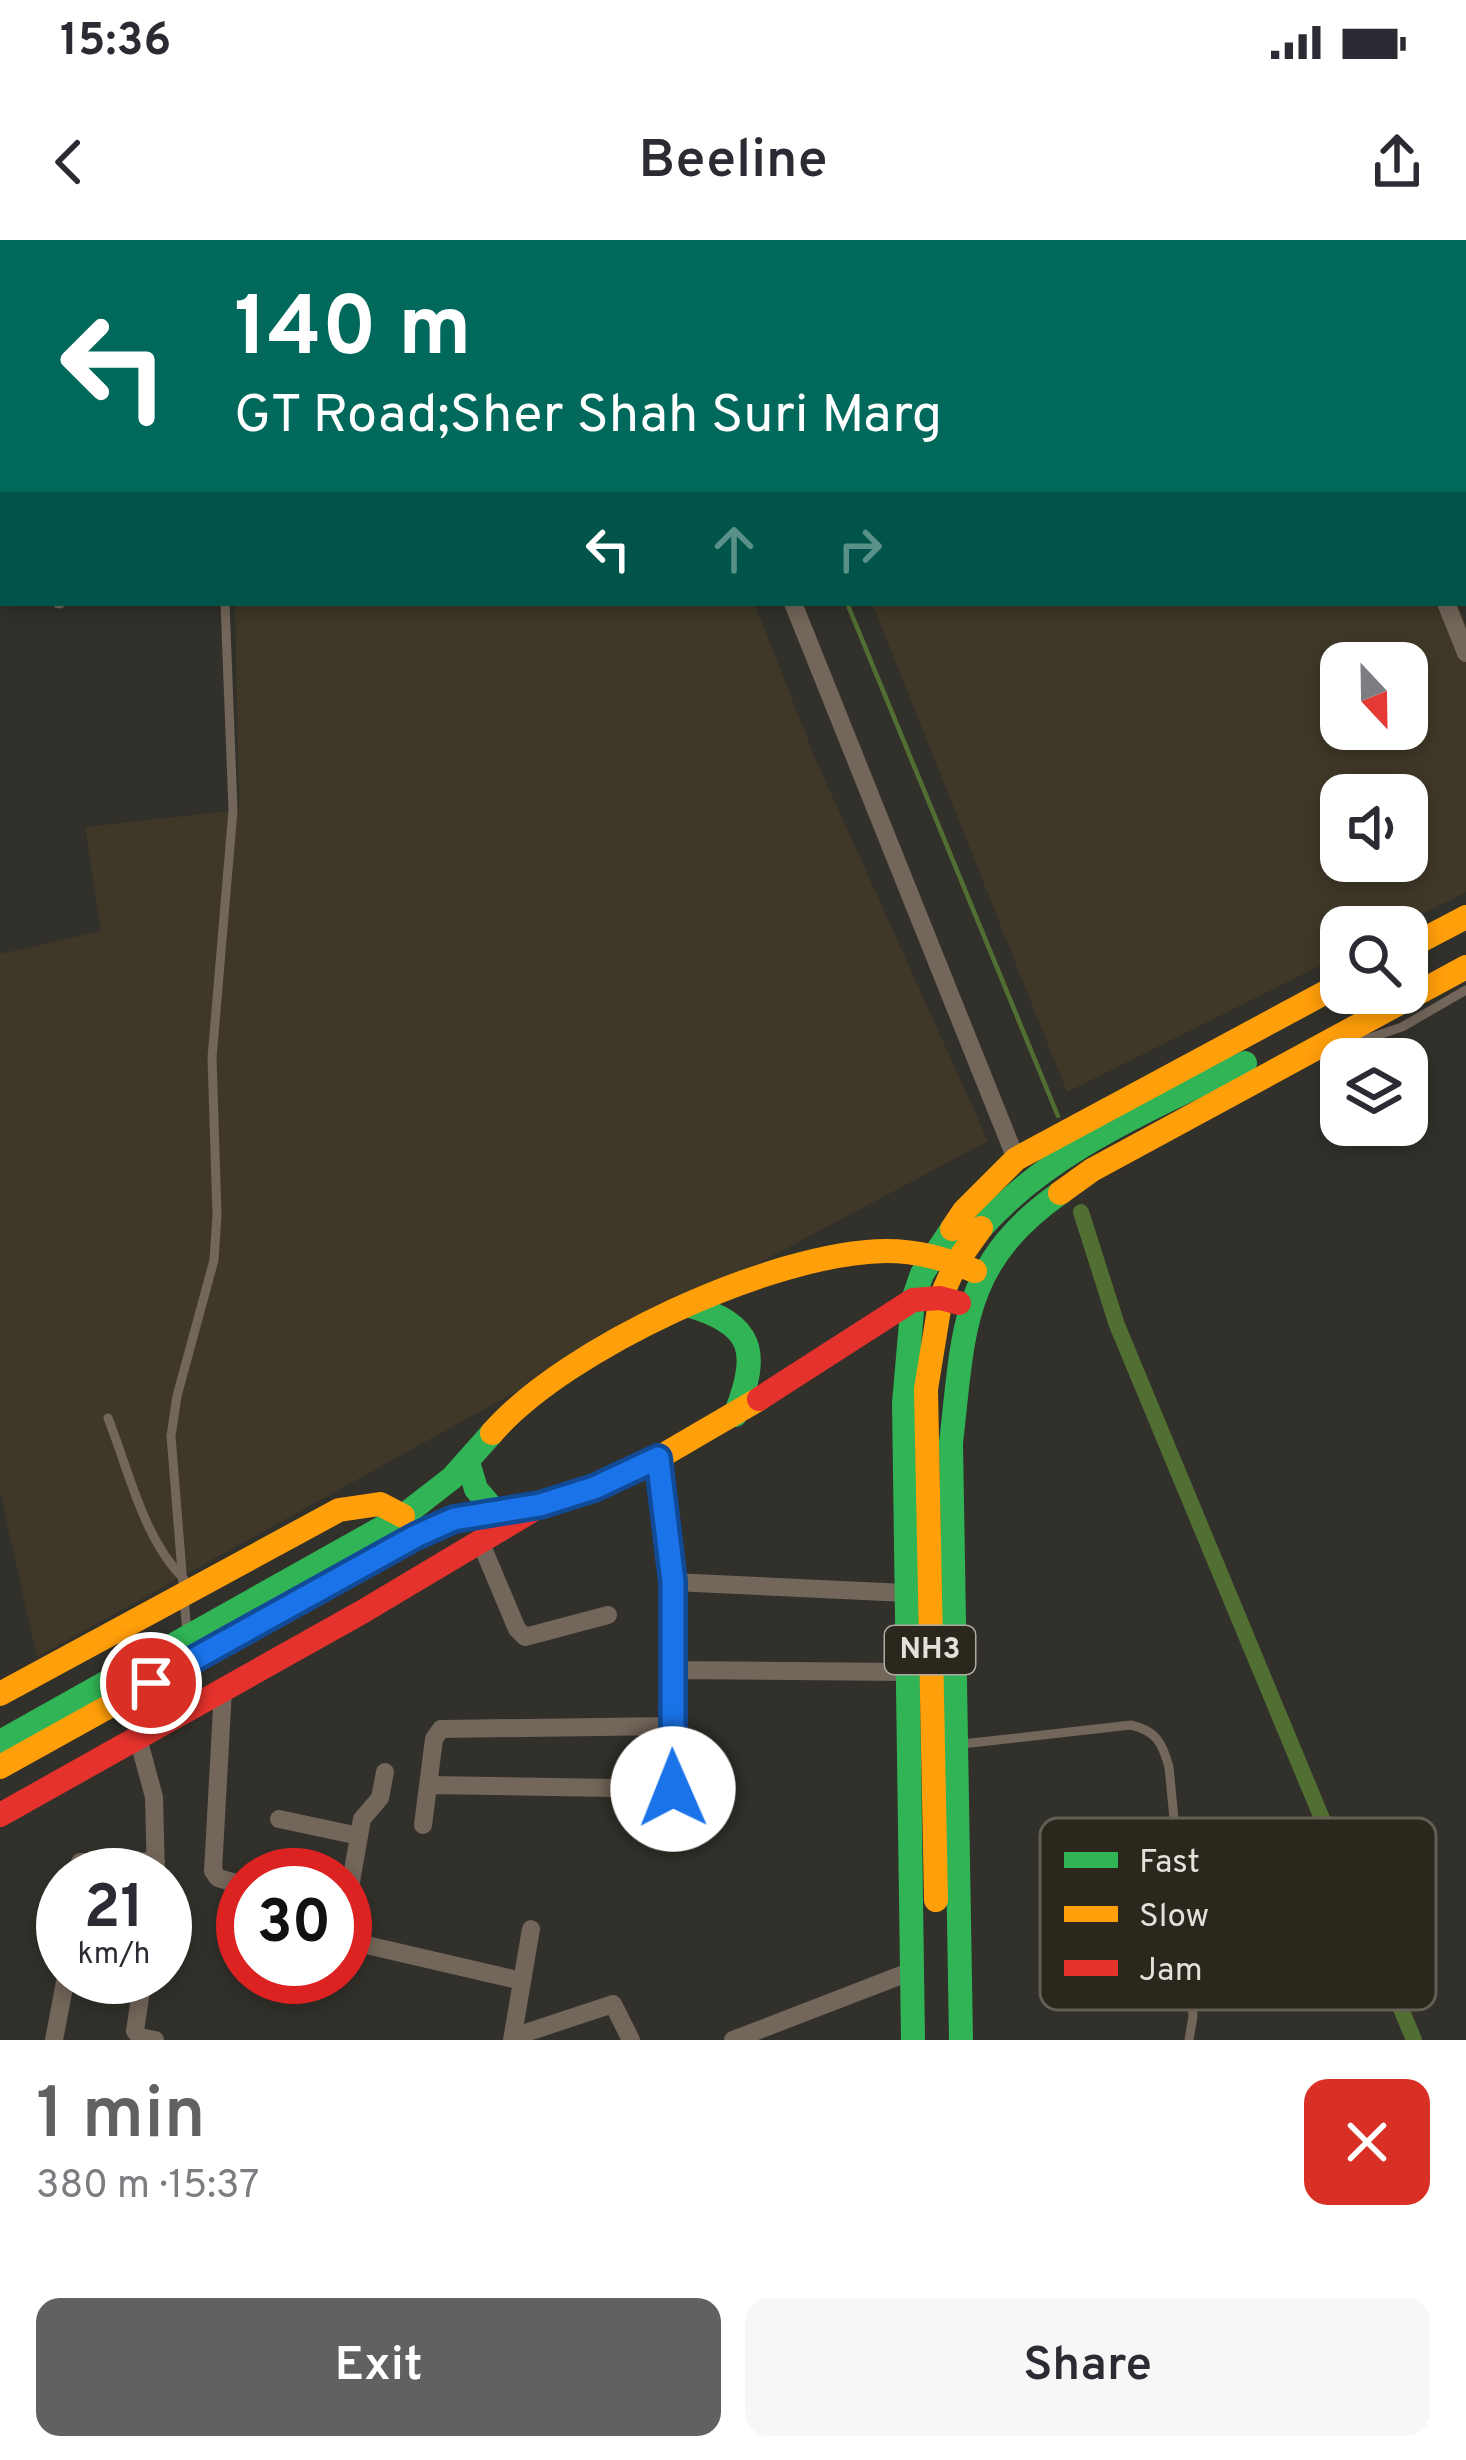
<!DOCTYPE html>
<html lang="en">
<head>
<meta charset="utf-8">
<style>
  :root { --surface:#fff; --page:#f7f7f7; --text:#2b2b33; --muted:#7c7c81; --accent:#626162 }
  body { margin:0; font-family:Overpass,sans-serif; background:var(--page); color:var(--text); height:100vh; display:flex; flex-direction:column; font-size:45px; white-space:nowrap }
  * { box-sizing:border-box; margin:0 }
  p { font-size:39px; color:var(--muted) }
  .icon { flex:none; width:66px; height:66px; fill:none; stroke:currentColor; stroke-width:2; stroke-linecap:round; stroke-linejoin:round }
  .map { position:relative; height:1800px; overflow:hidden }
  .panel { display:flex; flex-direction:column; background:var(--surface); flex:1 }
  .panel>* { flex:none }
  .top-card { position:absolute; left:0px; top:0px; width:1467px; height:366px; box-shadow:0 6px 18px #0003; background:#00695c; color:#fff; overflow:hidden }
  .needle { width:78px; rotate:158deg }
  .controls { position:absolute; left:1320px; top:402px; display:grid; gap:24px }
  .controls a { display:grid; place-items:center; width:108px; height:108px; border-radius:24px; background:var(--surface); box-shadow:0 6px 18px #0003; font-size:60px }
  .speed { position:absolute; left:36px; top:1608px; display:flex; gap:24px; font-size:60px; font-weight:700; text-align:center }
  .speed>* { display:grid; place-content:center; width:156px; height:156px; border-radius:50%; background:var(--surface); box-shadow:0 6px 18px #0003; line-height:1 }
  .speed small { font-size:30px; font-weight:400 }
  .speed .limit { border:18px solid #d22; background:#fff; color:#111 }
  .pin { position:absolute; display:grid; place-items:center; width:102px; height:102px; color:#fff; margin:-51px; border:6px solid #fff; border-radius:50%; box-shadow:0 3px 12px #0007 }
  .me { position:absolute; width:132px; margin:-66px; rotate:359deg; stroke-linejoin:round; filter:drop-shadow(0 0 9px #0008) }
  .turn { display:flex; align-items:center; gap:42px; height:252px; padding:0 36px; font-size:54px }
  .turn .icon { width:156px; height:156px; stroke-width:2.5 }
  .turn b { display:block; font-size:84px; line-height:102px }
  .lanes { display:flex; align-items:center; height:114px; padding:0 36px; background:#0003; justify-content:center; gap:60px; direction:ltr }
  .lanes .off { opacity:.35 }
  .round { display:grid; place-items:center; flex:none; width:126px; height:126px; border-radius:24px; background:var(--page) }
  .head { display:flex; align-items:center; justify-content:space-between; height:204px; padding:0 36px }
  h1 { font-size:72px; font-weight:600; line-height:90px; color:var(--accent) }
  .button { display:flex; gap:24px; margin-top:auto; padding:24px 36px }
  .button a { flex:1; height:138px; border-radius:24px; background:var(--accent); color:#fff; font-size:48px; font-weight:600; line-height:138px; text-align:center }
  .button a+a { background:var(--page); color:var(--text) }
  .status { display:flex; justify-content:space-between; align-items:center; height:84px; padding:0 60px; background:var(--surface); direction:ltr }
  .status svg { height:33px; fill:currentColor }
  header { display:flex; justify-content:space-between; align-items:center; height:156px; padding:0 36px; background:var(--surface); font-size:54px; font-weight:600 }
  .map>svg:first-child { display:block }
  .built { fill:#3f3828; fill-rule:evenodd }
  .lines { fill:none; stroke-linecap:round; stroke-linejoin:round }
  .stream { stroke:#516f32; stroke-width:4.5 }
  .canal { stroke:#516f32; stroke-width:16 }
  .path { stroke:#706860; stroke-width:3; stroke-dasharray:9 6; stroke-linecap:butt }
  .lane { stroke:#73665a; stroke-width:9 }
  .street { stroke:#73665a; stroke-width:18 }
  .fast { stroke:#30b455; stroke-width:24 }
  .slow { stroke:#ff9f0a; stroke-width:24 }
  .jam { stroke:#e5322d; stroke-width:24 }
  .route-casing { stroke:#114b97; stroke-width:30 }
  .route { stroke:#1a73e8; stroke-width:21 }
  .labels { text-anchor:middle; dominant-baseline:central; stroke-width:12; stroke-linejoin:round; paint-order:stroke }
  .shield { fill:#2c271c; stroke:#aea9a1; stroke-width:3 }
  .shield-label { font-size:30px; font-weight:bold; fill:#e5e1da }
  .key { fill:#2c271c; stroke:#645f55; stroke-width:3 }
  .key-label { font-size:33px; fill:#e5e1da }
</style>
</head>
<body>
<div class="status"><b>15:36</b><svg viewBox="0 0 49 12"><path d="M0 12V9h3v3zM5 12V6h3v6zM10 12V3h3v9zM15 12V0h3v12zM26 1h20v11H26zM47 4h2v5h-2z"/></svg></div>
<header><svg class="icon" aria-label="back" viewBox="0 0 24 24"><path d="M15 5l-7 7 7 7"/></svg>Beeline<svg class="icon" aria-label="share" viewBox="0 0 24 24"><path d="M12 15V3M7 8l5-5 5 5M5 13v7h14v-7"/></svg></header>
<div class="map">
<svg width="1466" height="1800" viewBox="0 0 1466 1800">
  <rect width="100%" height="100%" fill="#32302a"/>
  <!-- built -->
  <path class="built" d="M235,363H754L815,518L988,901L497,1162L37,1417L0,1251V714L101,691L85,587L239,570Z
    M872,363H1457L1466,384V652L1396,687H1341V715L1067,852ZM1341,423H1407V489H1341ZM1341,555H1407V621H1341Z"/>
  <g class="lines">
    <!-- stream -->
    <path class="stream" d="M697,0L699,3
      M847,363L1058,876"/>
    <!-- canal -->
    <path class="canal" d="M1081,972L1117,1085L1414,1800"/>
    <!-- path -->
    <path class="path" d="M0,186L3,194
      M40,363L59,367L75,363"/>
    <!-- lane -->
    <path class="lane" d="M261,0L263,3
      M1358,802L1402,787L1466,750
      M108,1178C129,1231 143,1298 184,1339
      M187,1394L171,1196L177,1156L214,1020L217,975L212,818L233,570L225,363
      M962,1504L1131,1485C1156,1491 1162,1502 1169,1527L1193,1776L1189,1800"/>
    <!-- street -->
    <path class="street" d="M314,0L315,3
      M397,0L398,3
      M645,0L646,3
      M1296,0L1298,3
      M587,3L594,0
      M1409,3L1416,0
      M1464,10L1466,15
      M793,363L1016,919
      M1446,363L1466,413
      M658,1218L673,1342L671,1595
      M480,1301L517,1389L525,1397L608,1375
      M673,1342L906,1353
      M672,1430L907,1432
      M223,1450L213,1631L218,1638L243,1645
      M138,1498L154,1557L156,1635
      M428,1545L673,1549
      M279,1579L359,1596
      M423,1585L434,1499L441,1489L671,1486
      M80,1622L156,1621
      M345,1676L362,1579L380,1558L385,1532
      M345,1700L522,1741
      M143,1737L135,1791L140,1797L155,1800
      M513,1797L613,1764L631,1800
      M54,1800L66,1737
      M512,1800L531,1689
      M733,1800L912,1731"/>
    <!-- fast -->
    <path class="fast" d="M981,988C1051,909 1152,869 1245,823
      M687,1065C755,1084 760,1113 735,1175
      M468,1222L476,1249L495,1271
      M0,1502L403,1276L452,1238L492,1193
      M913,1800L904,1163L913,1060L922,1034L952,989
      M961,1800L951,1203C964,1091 960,1024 1060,953"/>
    <!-- slow -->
    <path class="slow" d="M1407,708L1466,677
      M1060,953L1092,930L1466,727
      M952,989L964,971L1016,919L1341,744
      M492,1193C566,1108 773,1012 886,1011C919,1011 945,1019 975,1031
      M0,1454L339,1270L380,1264L403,1276
      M0,1527L416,1296L455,1279L540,1266L594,1248L658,1218L759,1159
      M936,1660L926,1149L941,1057L956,1023L981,988"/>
    <!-- jam -->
    <path class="jam" d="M759,1159L913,1060L940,1058L959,1063
      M0,1575L362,1372L533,1270"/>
  </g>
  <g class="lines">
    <defs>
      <path id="route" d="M151,1443L416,1296L454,1279L540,1265L594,1248L658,1218L673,1342V1549"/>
    </defs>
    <!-- route casing -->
    <use href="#route" class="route-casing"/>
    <!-- route -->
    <use href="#route" class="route"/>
  </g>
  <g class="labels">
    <!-- shield labels -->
    <rect class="shield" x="885" y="1386" width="90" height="48" rx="9"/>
    <g class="shield-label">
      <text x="930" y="1410">NH3</text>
    </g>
  </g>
  <!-- legend -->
  <rect x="1040" y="1578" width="396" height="192" rx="18" class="key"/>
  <rect x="1064" y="1612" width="54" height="16" fill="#30b455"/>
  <rect x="1064" y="1666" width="54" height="16" fill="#ff9f0a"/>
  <rect x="1064" y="1720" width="54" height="16" fill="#e5322d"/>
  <g class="key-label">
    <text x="1139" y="1632">Fast</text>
    <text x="1139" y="1686">Slow</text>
    <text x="1139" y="1740">Jam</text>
  </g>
</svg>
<div class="controls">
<a><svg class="needle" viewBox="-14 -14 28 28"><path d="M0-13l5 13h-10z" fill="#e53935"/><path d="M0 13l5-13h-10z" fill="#7c7c81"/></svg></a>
<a><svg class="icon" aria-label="sound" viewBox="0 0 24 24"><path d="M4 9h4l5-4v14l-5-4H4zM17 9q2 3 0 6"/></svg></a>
<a><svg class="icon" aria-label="search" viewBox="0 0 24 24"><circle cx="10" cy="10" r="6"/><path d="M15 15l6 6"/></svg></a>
<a><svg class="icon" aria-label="layers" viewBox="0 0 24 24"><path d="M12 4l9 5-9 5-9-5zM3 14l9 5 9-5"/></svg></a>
</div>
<div class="speed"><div>21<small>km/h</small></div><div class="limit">30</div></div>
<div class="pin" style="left:151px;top:1443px;background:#d93025"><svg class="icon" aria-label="arrive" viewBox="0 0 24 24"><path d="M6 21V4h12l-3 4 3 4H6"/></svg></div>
<svg class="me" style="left:673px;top:1549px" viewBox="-20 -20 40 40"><circle r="19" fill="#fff"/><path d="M0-13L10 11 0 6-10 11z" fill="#1a73e8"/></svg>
<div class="top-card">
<div class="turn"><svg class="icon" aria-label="left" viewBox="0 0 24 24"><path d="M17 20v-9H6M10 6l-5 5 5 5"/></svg><div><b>140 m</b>GT Road;Sher Shah Suri Marg</div></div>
<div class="lanes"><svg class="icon" aria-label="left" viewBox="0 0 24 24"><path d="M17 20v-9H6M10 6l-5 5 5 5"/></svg><svg class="icon off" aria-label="ahead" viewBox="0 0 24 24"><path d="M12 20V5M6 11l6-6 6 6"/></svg><svg class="icon off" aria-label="right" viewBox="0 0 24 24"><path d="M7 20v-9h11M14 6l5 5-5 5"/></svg></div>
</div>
</div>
<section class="panel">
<div class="head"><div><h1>1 min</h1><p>380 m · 15:37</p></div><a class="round" style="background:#d93025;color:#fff"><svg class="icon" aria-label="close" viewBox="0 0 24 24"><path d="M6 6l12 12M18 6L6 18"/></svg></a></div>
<div class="button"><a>Exit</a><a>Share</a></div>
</section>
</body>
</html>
